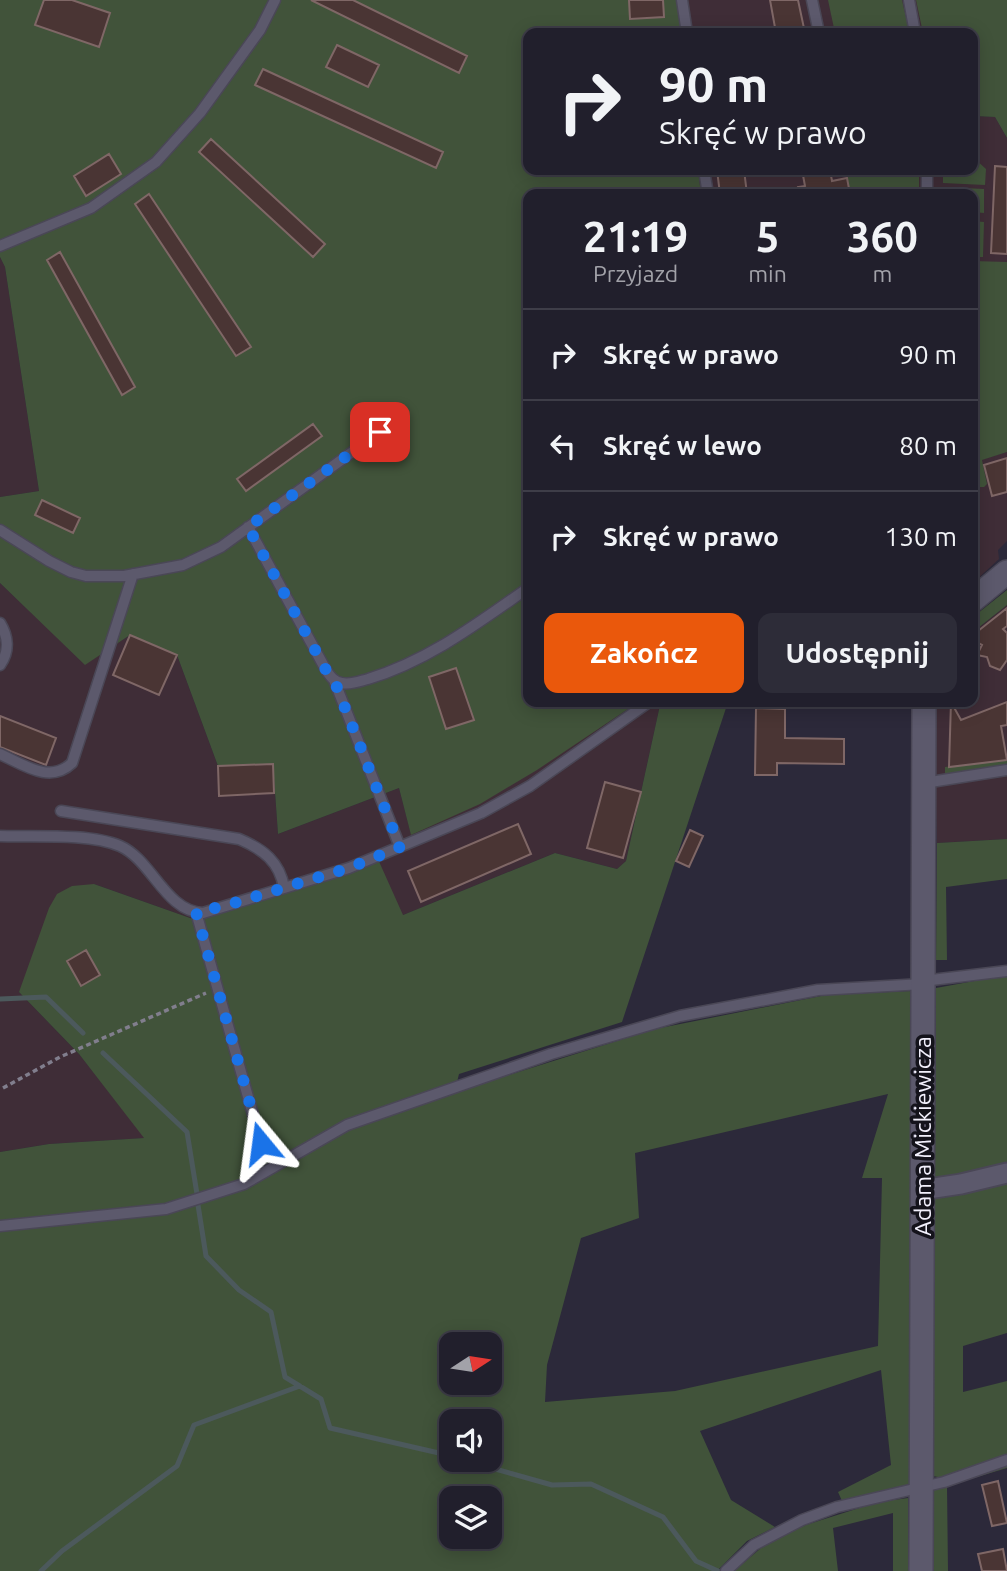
<!DOCTYPE html>
<html lang="pl">
<head>
<meta charset="utf-8">
<style>
  :root { --surface:#211f2c; --page:#2d2c38; --text:#f1f3f6; --muted:#a2a2a9; --line:#3e3d48; --accent:#ea580c }
  body { margin:0; font-family:Ubuntu,sans-serif; background:var(--page); color:var(--text); height:100vh; display:flex; flex-direction:column; font-size:26px; white-space:nowrap }
  * { box-sizing:border-box; margin:0 }
  p { font-size:23px; color:var(--muted) }
  .icon { flex:none; width:38px; height:38px; fill:none; stroke:currentColor; stroke-width:2; stroke-linecap:round; stroke-linejoin:round }
  .map { position:relative; flex:1; overflow:hidden }
  .side { position:absolute; left:523px; top:189px; width:455px; height:518px; display:flex; flex-direction:column; background:var(--surface); border-radius:14px; box-shadow:0 4px 18px #0003,0 0 0 2px var(--line) }
  .side>* { flex:none }
  .hud { position:absolute; left:523px; top:28px; width:455px; height:147px; border-radius:14px; box-shadow:0 4px 18px #0003,0 0 0 2px var(--line); background:#211f2c; color:var(--text); overflow:hidden }
  .needle { width:46px; rotate:78deg }
  .tools { position:absolute; left:439px; top:1332px; display:grid; gap:14px }
  .tools a { display:grid; place-items:center; width:63px; height:63px; border-radius:14px; background:var(--surface); box-shadow:0 4px 18px #0003,0 0 0 2px var(--line); font-size:35px }
  .pin { position:absolute; display:grid; place-items:center; width:60px; height:60px; color:#fff; margin:-30px; border-radius:14px; box-shadow:0 4px 10px #0006 }
  .me { position:absolute; width:77px; margin:-38px; rotate:344deg; stroke-linejoin:round; filter:drop-shadow(0 0 5px #0008) }
  .turn { display:flex; align-items:center; gap:24px; height:147px; padding:0 21px; font-size:32px }
  .turn .icon { width:91px; height:91px; stroke-width:2.5 }
  .turn b { display:block; font-size:49px; line-height:60px }
  .eta { display:flex; justify-content:space-evenly; align-items:center; height:119px; text-align:center }
  .eta b { font-size:42px; font-weight:600; line-height:49px }
  .cta { display:flex; gap:14px; margin-top:auto; padding:14px 21px }
  .cta a { flex:1; height:80px; border-radius:14px; background:var(--accent); color:#fff; font-size:28px; font-weight:600; line-height:80px; text-align:center }
  .cta a+a { background:var(--page); color:var(--text) }
  ul { padding:0; list-style:none }
  li { display:flex; align-items:center; gap:21px; height:91px; padding:0 21px; border-top:2px solid var(--line) }
  li div { flex:1 }
  li b { display:block; font-size:26px }
  li em { font-style:normal }
  .map>svg:first-child { display:block }
  .industrial { fill:#3f2d37 }
  .green { fill:#41533a; fill-rule:evenodd }
  .lines { fill:none; stroke-linecap:round; stroke-linejoin:round }
  .stream { stroke:#4c595c; stroke-width:5 }
  .building { fill:#4a3534; stroke:#7f6766; stroke-width:2 }
  .service-casing { stroke:#4a4756; stroke-width:13 }
  .minor-casing { stroke:#4a4756; stroke-width:23 }
  .tertiary-casing { stroke:#4a4756; stroke-width:26 }
  .path { stroke:#817e8d; stroke-width:3.5; stroke-dasharray:5 3.5; stroke-linecap:butt }
  .service { stroke:#5c596c; stroke-width:10 }
  .minor { stroke:#5c596c; stroke-width:19 }
  .tertiary { stroke:#5c596c; stroke-width:23 }
  .route { stroke:#1a73e8; stroke-width:12; stroke-dasharray:0 21.6 }
  .labels { text-anchor:middle; dominant-baseline:central; stroke-width:7; stroke-linejoin:round; paint-order:stroke }
  .street-label { font-size:23px; fill:#f2f0fc; stroke:#14131b }
</style>
</head>
<body>
<div class="map">
<svg width="1007" height="1571" viewBox="0 0 1007 1571">
  <rect width="100%" height="100%" fill="#2c293a"/>
  <!-- industrial -->
  <path class="industrial" d="M682,0H936L935,33H687Z
    M973,116L995,117L1007,138V277L973,276V194H553L651,170H973Z
    M0,257L5,267L39,491L0,497Z
    M1007,452V541L998,550L999,559L973,583V462Z
    M0,583L85,664L130,635L177,655L218,766L273,764L278,834L399,788L411,834L637,702H665L660,705L626,861L617,869L555,853L403,915L224,907L193,919L94,884L19,992L79,1054L145,1138L49,1144L0,1152Z
    M1007,605V839L937,843L933,702H973V632Z"/>
  <!-- green -->
  <path class="green" d="M0,0H682L687,33H528V170H698L701,194H528V521L523,526L528,534V702H637L634,705L537,770L480,804L411,835L399,788L278,834L273,764L218,766L177,655L130,635L85,665L0,583V497L39,491L5,267L0,257Z
    M828,0H902L909,30L908,33H835Z
    M916,0H1007V138L995,117L973,116V33H923Z
    M973,157L986,169L985,185L943,183V170H973Z
    M852,170H919V194H850L847,178Z
    M943,187L984,189V213L973,212V194H943Z
    M973,221L984,222L983,257H973Z
    M973,261L1007,262V452L982,460L987,484L984,487H973Z
    M1007,590V605L973,632V617Z
    M665,702H728L622,1022L459,1074L456,1086L464,1089L655,1029L826,995L911,991L910,1484L842,1501L838,1492L891,1465L881,1370L700,1431L731,1500L775,1527L747,1541L717,1571H0V1152L49,1144L144,1138L79,1054L19,992L49,908L57,894L72,886L94,884L193,919L377,857L403,915L555,853L617,869L626,861L660,705ZM888,1094L862,1178H882L878,1346L675,1391L545,1402L547,1365L581,1238L639,1218L635,1153ZM452,1344H490V1382H452ZM452,1421H490V1460H452ZM452,1498H490V1536H452Z
    M1007,760V776L977,780L974,771L945,774V767Z
    M1007,839V879L946,887L947,960H936L937,843Z
    M1007,975V1169L935,1180L936,988Z
    M1007,1177V1333L963,1346V1392L1007,1381V1455C986,1464 956,1482 933,1476L935,1197L953,1190Z
    M1007,1463V1468L947,1486L948,1571H933V1490Z
    M908,1498V1571H893V1513L833,1528L838,1571H734L761,1548L790,1530L878,1502Z"/>
  <g class="lines">
    <!-- stream -->
    <path class="stream" d="M0,999L46,997L83,1033
      M103,1053L187,1132L197,1194
      M198,1205L206,1256L239,1290L271,1312L285,1377L321,1399L330,1428L452,1456
      M463,1460L552,1485L591,1484L663,1517L696,1561L718,1571
      M41,1571L62,1551L177,1466L194,1425L300,1386"/>
  </g>
  <!-- building -->
  <path class="building" d="M44,0H72L110,13L99,47L35,25Z
    M311,0H353L467,56L459,73Z
    M629,0H663L664,17L630,19Z
    M770,0H798L805,33H776Z
    M337,45L379,65L368,87L326,67Z
    M263,69L443,152L436,168L255,85Z
    M211,139L325,244L313,257L199,152Z
    M109,154L121,174L86,196L74,176Z
    M995,166L1007,167V254L991,253Z
    M717,170H744L747,194H720Z
    M802,170H830L832,181L847,178L850,194H799L798,187L805,186Z
    M149,194L251,347L236,356L135,204Z
    M60,252L135,387L122,395L47,260Z
    M313,424L322,436L246,491L237,479Z
    M1007,458V492L992,496L984,465Z
    M42,500L80,518L73,533L35,515Z
    M1007,608V626L1003,629L1007,633V660L1000,670L990,666L987,657L977,655L982,645L973,640V635Z
    M130,635L177,655L159,695L113,675Z
    M456,668L474,720L446,729L429,677Z
    M951,702L961,720L1007,702V725L1001,726L1007,760L949,767Z
    M756,708L785,709V738L844,739V764L777,763V775H755Z
    M0,716L56,738L46,765L0,747Z
    M273,764L274,793L219,796L218,766Z
    M605,782L641,792L623,858L587,848Z
    M518,824L531,854L421,902L408,871Z
    M690,830L703,836L689,867L676,861Z
    M86,950L100,975L81,986L67,961Z
    M998,1481L1007,1523L992,1526L982,1485Z
    M1003,1549L1007,1571H982L978,1554Z"/>
  <g class="lines">
    <defs>
      <path id="service" d="M682,0L687,33
        M812,0L819,33
        M909,0L915,33
        M704,170L708,194
        M927,194V170
        M0,246L91,208L156,162L200,113L260,30L275,0
        M248,527L326,670C330,676 334,682 342,683C351,685 360,681 368,679C428,661 478,623 528,588
        M0,530L49,561L71,572L86,576H124L183,565L221,547L380,432
        M0,623C8,636 10,651 0,665
        M334,680L400,847
        M0,754C24,765 50,784 72,763L133,574
        M924,783L1007,770
        M61,811L239,839C263,849 280,862 284,888
        M0,836C33,837 90,833 120,846C152,860 165,911 203,913L349,868L481,813L530,786L649,702
        M196,912L261,1143
        M923,981L1007,971
        M0,1226L166,1209L244,1184L347,1125L551,1054L680,1016L818,990L923,984
        M726,1571L754,1545L802,1520L837,1507L944,1482L1007,1460"/>
      <path id="minor" d="M921,1190L961,1184L1007,1173"/>
      <path id="tertiary" d="M973,600L1007,572
        M921,1571L924,702"/>
    </defs>
    <!-- service casing -->
    <use href="#service" class="service-casing"/>
    <!-- minor casing -->
    <use href="#minor" class="minor-casing"/>
    <!-- tertiary casing -->
    <use href="#tertiary" class="tertiary-casing"/>
    <!-- path -->
    <path class="path" d="M3,1088L60,1057L206,993"/>
    <!-- service -->
    <use href="#service" class="service"/>
    <!-- minor -->
    <use href="#minor" class="minor"/>
    <!-- tertiary -->
    <use href="#tertiary" class="tertiary"/>
  </g>
  <g class="lines">
    <!-- route -->
    <path class="route" d="M261,1143L196,912L224,906L349,868L400,847L334,680L326,670L248,527L380,432"/>
  </g>
  <g class="labels">
    <!-- street labels -->
    <g class="street-label">
      <text transform="translate(922 1136) rotate(-90)">Adama Mickiewicza</text>
    </g>
  </g>
</svg>
<div class="tools">
<a><svg class="needle" viewBox="-14 -14 28 28"><path d="M0-13l5 13h-10z" fill="#e53935"/><path d="M0 13l5-13h-10z" fill="#a2a2a9"/></svg></a>
<a><svg class="icon" aria-label="sound" viewBox="0 0 24 24"><path d="M4 9h4l5-4v14l-5-4H4zM17 9q2 3 0 6"/></svg></a>
<a><svg class="icon" aria-label="layers" viewBox="0 0 24 24"><path d="M12 4l9 5-9 5-9-5zM3 14l9 5 9-5"/></svg></a>
</div>
<div class="pin" style="left:380px;top:432px;background:#d93025"><svg class="icon" aria-label="arrive" viewBox="0 0 24 24"><path d="M6 21V4h12l-3 4 3 4H6"/></svg></div>
<svg class="me" style="left:261px;top:1143px" viewBox="-20 -20 40 40"><path d="M0-17L14 15 0 8-14 15z" fill="#1a73e8" stroke="#fff" stroke-width="4"/></svg>
<div class="hud">
<div class="turn"><svg class="icon" aria-label="right" viewBox="0 0 24 24"><path d="M7 20v-9h11M14 6l5 5-5 5"/></svg><div><b>90 m</b>Skręć w prawo</div></div>
</div>
<section class="side">
<div class="eta">
<div><b>21:19</b><p>Przyjazd</p></div>
<div><b>5</b><p>min</p></div>
<div><b>360</b><p>m</p></div>
</div>
<ul>
<li><svg class="icon" aria-label="right" viewBox="0 0 24 24"><path d="M7 20v-9h11M14 6l5 5-5 5"/></svg><div><b>Skręć w prawo</b></div><em>90 m</em></li>
<li><svg class="icon" aria-label="left" viewBox="0 0 24 24"><path d="M17 20v-9H6M10 6l-5 5 5 5"/></svg><div><b>Skręć w lewo</b></div><em>80 m</em></li>
<li><svg class="icon" aria-label="right" viewBox="0 0 24 24"><path d="M7 20v-9h11M14 6l5 5-5 5"/></svg><div><b>Skręć w prawo</b></div><em>130 m</em></li>
</ul>
<div class="cta"><a>Zakończ</a><a>Udostępnij</a></div>
</section>
</div>
</body>
</html>
